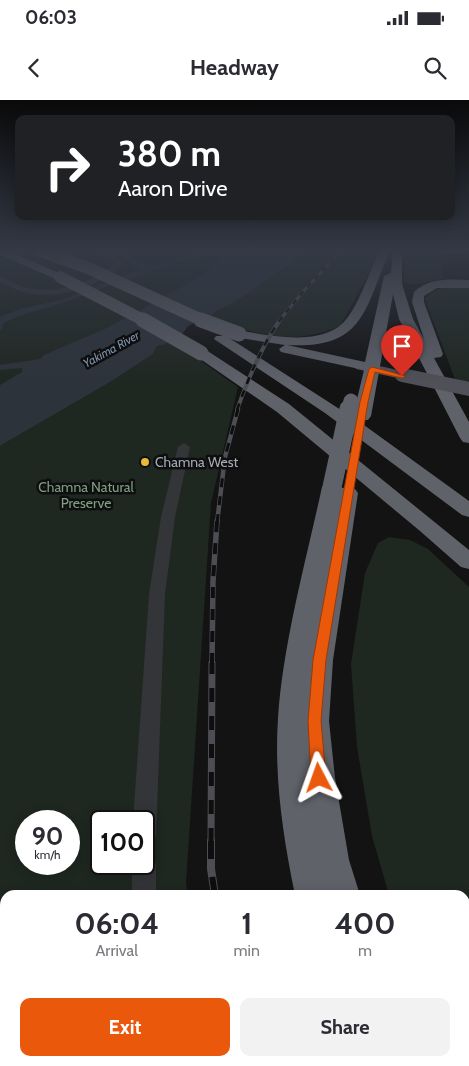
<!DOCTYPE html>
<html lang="en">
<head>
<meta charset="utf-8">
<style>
  :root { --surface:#fff; --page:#f2f2f3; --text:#2b2b33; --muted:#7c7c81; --accent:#ea580c }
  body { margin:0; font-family:Cabin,sans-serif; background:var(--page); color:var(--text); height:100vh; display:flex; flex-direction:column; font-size:19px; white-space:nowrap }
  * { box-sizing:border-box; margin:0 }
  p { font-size:16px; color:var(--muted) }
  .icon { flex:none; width:28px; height:28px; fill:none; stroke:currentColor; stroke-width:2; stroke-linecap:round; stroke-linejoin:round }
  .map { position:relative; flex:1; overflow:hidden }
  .sheet { position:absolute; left:0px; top:790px; width:470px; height:176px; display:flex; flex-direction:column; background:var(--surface); border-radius:15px 15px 0 0; box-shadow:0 2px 12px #0003 }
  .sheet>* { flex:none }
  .guide { position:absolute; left:15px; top:15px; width:440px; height:105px; border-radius:10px; box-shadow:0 2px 12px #0003; background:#202124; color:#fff; overflow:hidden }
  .speed { position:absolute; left:15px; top:710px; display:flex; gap:10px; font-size:25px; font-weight:700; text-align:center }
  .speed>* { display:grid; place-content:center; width:65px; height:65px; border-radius:50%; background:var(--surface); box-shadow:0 2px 12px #0003; line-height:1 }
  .speed small { font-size:12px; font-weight:400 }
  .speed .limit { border:2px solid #111; border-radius:8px; background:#fff; color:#111 }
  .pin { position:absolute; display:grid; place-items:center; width:42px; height:42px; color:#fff; margin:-51px -21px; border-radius:50% 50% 50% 0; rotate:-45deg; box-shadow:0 0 5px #0007 }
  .pin .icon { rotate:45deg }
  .me { position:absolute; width:55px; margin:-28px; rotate:356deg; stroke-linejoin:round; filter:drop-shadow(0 0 4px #0008) }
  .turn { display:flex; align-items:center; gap:18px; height:105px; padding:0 20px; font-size:22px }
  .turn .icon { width:65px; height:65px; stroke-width:2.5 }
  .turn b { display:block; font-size:35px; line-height:42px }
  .eta { display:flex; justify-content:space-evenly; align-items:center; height:85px; text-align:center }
  .eta b { font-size:30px; font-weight:700; line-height:35px }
  .cta { display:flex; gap:10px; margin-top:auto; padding:10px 20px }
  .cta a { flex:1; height:58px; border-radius:10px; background:var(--accent); color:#fff; font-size:20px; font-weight:700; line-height:58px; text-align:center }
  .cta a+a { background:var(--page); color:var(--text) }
  .status { display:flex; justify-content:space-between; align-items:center; height:35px; padding:0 25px; background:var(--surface); direction:ltr }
  .status svg { height:14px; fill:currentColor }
  header { display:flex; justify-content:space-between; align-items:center; height:65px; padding:0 20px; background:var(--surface); font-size:22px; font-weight:700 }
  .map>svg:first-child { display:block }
  .green { fill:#1f2721; fill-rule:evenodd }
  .water { fill:#2c333a }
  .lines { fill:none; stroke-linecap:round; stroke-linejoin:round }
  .minor { fill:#343539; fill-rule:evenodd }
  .major { fill:#505158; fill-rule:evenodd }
  .highway { fill:#60626a; fill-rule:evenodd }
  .rail-far5-casing { stroke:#4d4e54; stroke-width:3 }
  .rail-far4-casing { stroke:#4d4e54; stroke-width:4 }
  .rail-far3-casing { stroke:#4d4e54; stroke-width:4.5 }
  .rail-far2-casing { stroke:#4d4e54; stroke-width:5.5 }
  .rail-far1-casing { stroke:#4d4e54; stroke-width:7 }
  .rail-casing { stroke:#4d4e54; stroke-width:8 }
  .rail-far5 { stroke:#0e0e0f; stroke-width:2; stroke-dasharray:5.5; stroke-linecap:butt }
  .rail-far4 { stroke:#0e0e0f; stroke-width:2.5; stroke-dasharray:7; stroke-linecap:butt }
  .rail-far3 { stroke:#0e0e0f; stroke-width:3; stroke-dasharray:9; stroke-linecap:butt }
  .rail-far2 { stroke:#0e0e0f; stroke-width:4; stroke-dasharray:11; stroke-linecap:butt }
  .rail-far1 { stroke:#0e0e0f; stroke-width:5; stroke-dasharray:14; stroke-linecap:butt }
  .rail { stroke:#0e0e0f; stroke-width:6; stroke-dasharray:18; stroke-linecap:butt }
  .major-bridge { stroke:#505158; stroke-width:14 }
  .highway-bridge-far2 { stroke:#60626a; stroke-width:12 }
  .highway-bridge-far1 { stroke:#60626a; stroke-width:15 }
  .highway-bridge { stroke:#60626a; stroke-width:19 }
  .route { fill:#ea580c; stroke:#983908 }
  .poi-dot { fill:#e9ba36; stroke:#0e0e0f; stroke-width:2 }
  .labels { text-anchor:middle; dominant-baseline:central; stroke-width:5; stroke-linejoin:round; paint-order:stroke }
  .far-water-label { font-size:12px; font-style:italic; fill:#7d94ae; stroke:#0e0e0f }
  .poi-label { font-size:14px; fill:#a5a9b4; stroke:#0e0e0f; text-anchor:start }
  .park-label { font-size:14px; fill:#7d9f81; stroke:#0e0e0f }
</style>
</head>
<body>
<div class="status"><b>06:03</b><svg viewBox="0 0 49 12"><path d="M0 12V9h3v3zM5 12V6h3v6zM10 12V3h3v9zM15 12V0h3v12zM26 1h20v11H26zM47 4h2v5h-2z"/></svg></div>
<header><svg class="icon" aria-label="back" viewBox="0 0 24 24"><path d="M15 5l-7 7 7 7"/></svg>Headway<svg class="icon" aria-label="search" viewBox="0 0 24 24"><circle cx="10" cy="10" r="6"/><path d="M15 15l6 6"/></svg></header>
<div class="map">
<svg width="469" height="966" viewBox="0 0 469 966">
  <rect width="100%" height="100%" fill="#131314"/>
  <!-- green -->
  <path class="green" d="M0,150H249L0,296Z
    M305,150H378L375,162L340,226C291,247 255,234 208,217L216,210L228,206L260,186L264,181L286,167Z
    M406,150H441L443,179L412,185L404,181Z
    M469,186V284L456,282L425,199C435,185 453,187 469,186Z
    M171,240L238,287L211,403L186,783L188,795H5V961H212L213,966H0V346L112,281L153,254L157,246ZM26,721H69V764H26ZM101,721H144V764H101Z
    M389,437L410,440L428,449L469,487V966H467L465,961V795H389L372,736L357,647L351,564L365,473L378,443Z"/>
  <!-- water -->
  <path class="water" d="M110,150C133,150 131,162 148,165C157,166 199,152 212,150C238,146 277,150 305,150L286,167L264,181L260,186L228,206L217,210L211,215L188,226L182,234L165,244L157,246L153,254L112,281L0,346V285L22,272V268L0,270V265L40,259L44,255L109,227L168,195L208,171L222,153L186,159L81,196C57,207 29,210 5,222L2,225L3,228L0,230V217L20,209L61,200L140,169Z"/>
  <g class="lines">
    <!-- minor -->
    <path class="minor" d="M94,150C104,150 118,153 123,163C102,186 64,198 33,194C21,193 11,187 0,182V177C9,179 16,185 25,187C56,196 92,183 115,163Z
      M184,343L190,347L175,417L165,494L156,736L152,744L144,747V721H133L149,494L161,417L178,347Z
      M144,752L152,756L156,764V795H132V764H144Z
      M144,961H174V966H144Z"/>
    <!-- major -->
    <path class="major" d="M361,262L407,272L409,275L402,279L356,269L354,266L356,263Z"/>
    <!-- highway -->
    <path class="highway" d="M0,150H6L64,175L66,177L64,179H56L0,155Z
      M383,152L388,155C364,213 362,249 287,245L365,262L384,176L391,173L393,153H401L402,155V184L413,219L424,239L412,202L414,192C428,178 450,179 469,180V188H437L424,196V202L443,254L441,257L434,258L469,322V343L463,342L460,338L399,219L393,194L371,316L368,320H357L469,401V417L462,415L325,313L214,239L216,236H226L355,319L353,316L364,270L281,252L279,249L285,245L234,237L232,234L239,230C268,236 320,246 343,223C358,208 368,175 378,155Z
      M201,249L206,250L289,304L469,450V469L461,467L420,431L277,312L196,256L194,253L196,250Z
      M332,381L339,383L342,388L348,387L355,389L358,393L333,560L329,621L335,678L349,760L360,795H295C283,737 274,677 278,618C283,543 306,461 322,387L325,383Z
      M346,961H420L422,966H348Z"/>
    <defs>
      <path id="rail-far5" d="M279,221L302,193L342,150"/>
      <path id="rail-far4" d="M237,310C248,279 261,247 280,220"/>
      <path id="rail-far3" d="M217,423L225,357L238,309"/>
      <path id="rail-far2" d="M212,564L213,481L217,421"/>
      <path id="rail-far1" d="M211,742L212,563"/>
      <path id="rail" d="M211,741V769L215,795
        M241,961L242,966"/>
    </defs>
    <!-- rail-far5 casing -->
    <use href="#rail-far5" class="rail-far5-casing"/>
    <!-- rail-far4 casing -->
    <use href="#rail-far4" class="rail-far4-casing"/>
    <!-- rail-far3 casing -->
    <use href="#rail-far3" class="rail-far3-casing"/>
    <!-- rail-far2 casing -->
    <use href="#rail-far2" class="rail-far2-casing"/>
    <!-- rail-far1 casing -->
    <use href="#rail-far1" class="rail-far1-casing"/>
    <!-- rail casing -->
    <use href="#rail" class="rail-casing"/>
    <!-- rail-far5 -->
    <use href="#rail-far5" class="rail-far5"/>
    <!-- rail-far4 -->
    <use href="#rail-far4" class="rail-far4"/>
    <!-- rail-far3 -->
    <use href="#rail-far3" class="rail-far3"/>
    <!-- rail-far2 -->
    <use href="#rail-far2" class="rail-far2"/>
    <!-- rail-far1 -->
    <use href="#rail-far1" class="rail-far1"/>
    <!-- rail -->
    <use href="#rail" class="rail"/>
    <!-- major-bridge -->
    <path class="major-bridge" d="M402,275L469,289"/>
    <!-- highway-bridge-far2 -->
    <path class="highway-bridge-far2" d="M38,150L88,168L204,221
      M60,177L145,221"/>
    <!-- highway-bridge-far1 -->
    <path class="highway-bridge-far1" d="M143,220L201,253
      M201,220L239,234
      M349,310L351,301"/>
    <!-- highway-bridge -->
    <path class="highway-bridge" d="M332,387L349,309"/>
  </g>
  <!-- sky -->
  <linearGradient id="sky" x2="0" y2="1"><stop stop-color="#0a0a0b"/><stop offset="0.53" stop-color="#333945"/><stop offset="1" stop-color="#333945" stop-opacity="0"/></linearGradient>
  <rect width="469" height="285" fill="url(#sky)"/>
  <!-- route -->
  <path class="route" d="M372,267L406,276L402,278L375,272L368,302L326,560L321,621L326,678L324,683L319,685L313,683L311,678L308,621L313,560L360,302L369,269Z"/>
  <!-- markers -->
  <circle class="poi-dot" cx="145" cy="362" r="5"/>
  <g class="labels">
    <!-- far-water labels -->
    <g class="far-water-label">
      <text transform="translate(111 249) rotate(-29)">Yakima River</text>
    </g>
    <!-- poi labels -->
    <g class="poi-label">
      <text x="155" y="362">Chamna West</text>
    </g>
    <!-- park labels -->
    <g class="park-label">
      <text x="86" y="387">Chamna Natural<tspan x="86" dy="16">Preserve</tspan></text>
    </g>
  </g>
</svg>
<div class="speed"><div>90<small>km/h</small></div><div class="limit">100</div></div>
<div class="pin" style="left:402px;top:276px;background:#d93025"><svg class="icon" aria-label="arrive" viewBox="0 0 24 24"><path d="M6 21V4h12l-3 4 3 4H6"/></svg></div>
<svg class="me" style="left:319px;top:678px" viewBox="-20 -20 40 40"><path d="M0-17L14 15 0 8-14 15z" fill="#ea580c" stroke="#fff" stroke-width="4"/></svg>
<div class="guide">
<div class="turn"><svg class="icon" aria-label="right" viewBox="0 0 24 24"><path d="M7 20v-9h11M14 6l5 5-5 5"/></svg><div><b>380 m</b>Aaron Drive</div></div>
</div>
<section class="sheet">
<div class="eta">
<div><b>06:04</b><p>Arrival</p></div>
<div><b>1</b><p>min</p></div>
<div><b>400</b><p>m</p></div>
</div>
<div class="cta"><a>Exit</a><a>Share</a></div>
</section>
</div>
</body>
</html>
